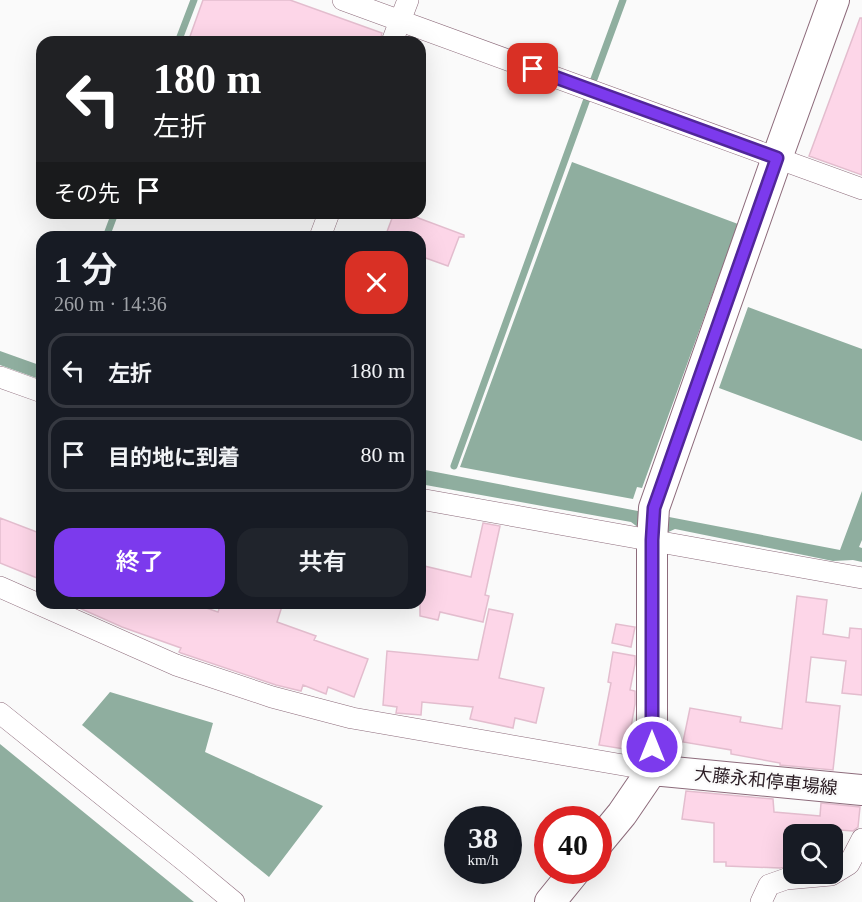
<!DOCTYPE html>
<html lang="ja">
<head>
<meta charset="utf-8">
<style>
  :root { --surface:#171b24; --page:#20242c; --text:#f1f3f6; --muted:#9ea1a6; --line:#363941; --accent:#7c3aed }
  body { margin:0; font-family:"Times New Roman","Noto Sans JP",serif; background:var(--page); color:var(--text); height:100vh; display:flex; flex-direction:column; font-size:22px; white-space:nowrap }
  * { box-sizing:border-box; margin:0 }
  p { font-size:20px; color:var(--muted) }
  .icon { flex:none; width:33px; height:33px; fill:none; stroke:currentColor; stroke-width:2; stroke-linecap:round; stroke-linejoin:round }
  .map { position:relative; flex:1; overflow:hidden }
  .details { position:absolute; left:36px; top:231px; width:390px; height:378px; display:flex; flex-direction:column; background:var(--surface); border-radius:18px; box-shadow:0 6px 24px #0002 }
  .details>* { flex:none }
  .banner { position:absolute; left:36px; top:36px; width:390px; height:183px; border-radius:18px; box-shadow:0 6px 24px #0002; background:#202124; color:#fff; overflow:hidden }
  .buttons { position:absolute; left:783px; top:824px; display:grid; gap:12px }
  .buttons a { display:grid; place-items:center; width:60px; height:60px; border-radius:12px; background:var(--surface); box-shadow:0 6px 24px #0002; font-size:30px }
  .speed { position:absolute; left:444px; top:806px; display:flex; gap:12px; font-size:30px; font-weight:700; text-align:center }
  .speed>* { display:grid; place-content:center; width:78px; height:78px; border-radius:50%; background:var(--surface); box-shadow:0 6px 24px #0002; line-height:1 }
  .speed small { font-size:15px; font-weight:400 }
  .speed .limit { border:9px solid #d22; background:#fff; color:#111 }
  .pin { position:absolute; display:grid; place-items:center; width:51px; height:51px; color:#fff; margin:-26px; border-radius:12px; box-shadow:0 3px 9px #0006 }
  .me { position:absolute; width:66px; margin:-33px; rotate:0deg; stroke-linejoin:round; filter:drop-shadow(0 0 4px #0008) }
  .turn { display:flex; align-items:center; gap:21px; height:126px; padding:0 18px; font-size:27px }
  .turn .icon { width:78px; height:78px; stroke-width:2.5 }
  .turn b { display:block; font-size:42px; line-height:51px }
  .then { display:flex; align-items:center; height:57px; padding:0 18px; background:#0003; gap:12px; font-size:22px }
  .round { display:grid; place-items:center; flex:none; width:63px; height:63px; border-radius:18px; background:var(--page) }
  .headline { display:flex; align-items:center; justify-content:space-between; height:102px; padding:0 18px }
  h1 { font-size:36px; font-weight:600; line-height:45px }
  .primary-button { display:flex; gap:12px; margin-top:auto; padding:12px 18px }
  .primary-button a { flex:1; height:69px; border-radius:18px; background:var(--accent); color:#fff; font-size:24px; font-weight:600; line-height:69px; text-align:center }
  .primary-button a+a { background:var(--page); color:var(--text) }
  ul { padding:0; list-style:none }
  li { display:flex; align-items:center; gap:18px; height:75px; margin:0 12px 9px; padding:0 6px; border:3px solid var(--line); border-radius:18px }
  li div { flex:1 }
  li b { display:block; font-size:22px }
  li em { font-style:normal }
  .map>svg:first-child { display:block }
  .water { fill:#8fae9f }
  .lines { fill:none; stroke-linecap:round; stroke-linejoin:round }
  .stream { stroke:#8fae9f; stroke-width:7 }
  .building { fill:#fdd6e8; stroke:#e3bdce; stroke-width:1.5 }
  .street-casing { stroke:#8d6b7b; stroke-width:22 }
  .secondary-casing { stroke:#8d6b7b; stroke-width:32 }
  .street { stroke:#fff; stroke-width:21 }
  .secondary { stroke:#fff; stroke-width:30 }
  .route-casing { stroke:#51269a; stroke-width:15 }
  .route { stroke:#7c3aed; stroke-width:10 }
  .labels { text-anchor:middle; dominant-baseline:central; stroke-width:4.5; stroke-linejoin:round; paint-order:stroke }
  .street-label { font-size:18px; fill:#2a1c23; stroke:#fafafa }
</style>
</head>
<body>
<div class="map">
<svg width="862" height="902" viewBox="0 0 862 902">
  <rect width="100%" height="100%" fill="#fafafa"/>
  <!-- water -->
  <path class="water" d="M572,162L738,224L642,488L637,487L633,499L460,467Z
    M748,307L862,349V441L719,388Z
    M0,351L42,366V380L0,365Z
    M420,469L840,550L862,491V540L859,547L862,548V562L853,560L833,561L675,529L664,534L639,528L631,522L420,484Z
    M110,692L213,723L205,752L323,806L269,877L82,725Z
    M0,744L194,902H0Z"/>
  <g class="lines">
    <!-- stream -->
    <path class="stream" d="M178,42L194,0
      M594,79L623,0
      M106,237L115,213
      M454,466L587,99"/>
  </g>
  <!-- building -->
  <path class="building" d="M203,0H290L382,33L380,42H188Z
    M860,18H862V175L809,156Z
    M394,213H405L464,235V237H459L448,266L420,256V237H385Z
    M0,518L42,534V566L37,578L0,563Z
    M483,523L500,526L485,595L489,596L483,622L440,612L438,620L420,616V565L471,577Z
    M797,596L827,600L823,634L849,638L850,628L862,629V695L842,693L846,661L811,657L806,702L840,706L833,770L780,765V763L731,754V750L683,742L690,708L741,717L740,722L782,729Z
    M68,603H192L218,612L221,603H283L277,622L316,636L314,640L368,659L354,697L328,687L326,694L303,685L301,691L276,685L181,653L179,652L181,648L122,627Z
    M489,609L513,614L499,678L544,688L536,723L515,718L513,728L470,719L473,707L422,702L421,715L396,713L397,707L383,705L387,651L478,660Z
    M616,624L635,627L631,647L612,643Z
    M613,652L635,656V664L630,690L635,691V704L631,727L634,728L630,750L599,745L611,683L608,682Z
    M686,791L773,799L774,812L820,816L821,803L860,807L858,827L853,831L840,830V834H794V866L780,868L726,866V862H714V823L682,819Z"/>
  <g class="lines">
    <defs>
      <path id="street" d="M343,0L862,189
        M392,42L408,0
        M320,237L329,213
        M0,377L42,392
        M420,499L862,578
        M0,587L176,665L272,697L352,718L652,770
        M0,713L187,863L234,902
        M761,902L769,885L786,879L831,875L849,864L862,839"/>
      <path id="secondary" d="M652,770V540L654,508L777,158L834,0
        M598,843L622,814L652,770L862,790
        M550,902L576,870"/>
    </defs>
    <!-- street casing -->
    <use href="#street" class="street-casing"/>
    <!-- secondary casing -->
    <use href="#secondary" class="secondary-casing"/>
    <!-- street -->
    <use href="#street" class="street"/>
    <!-- secondary -->
    <use href="#secondary" class="secondary"/>
  </g>
  <g class="lines">
    <defs>
      <path id="route" d="M533,69L777,158L654,508L652,540V747"/>
    </defs>
    <!-- route casing -->
    <use href="#route" class="route-casing"/>
    <!-- route -->
    <use href="#route" class="route"/>
  </g>
  <g class="labels">
    <!-- street labels -->
    <g class="street-label">
      <text transform="translate(766 781) rotate(6)">大藤永和停車場線</text>
    </g>
  </g>
</svg>
<div class="buttons">
<a><svg class="icon" aria-label="search" viewBox="0 0 24 24"><circle cx="10" cy="10" r="6"/><path d="M15 15l6 6"/></svg></a>
</div>
<div class="speed"><div>38<small>km/h</small></div><div class="limit">40</div></div>
<div class="pin" style="left:533px;top:69px;background:#d93025"><svg class="icon" aria-label="arrive" viewBox="0 0 24 24"><path d="M6 21V4h12l-3 4 3 4H6"/></svg></div>
<svg class="me" style="left:652px;top:747px" viewBox="-20 -20 40 40"><circle r="17" fill="#7c3aed" stroke="#fff" stroke-width="3"/><path d="M0-11L8 9 0 5-8 9z" fill="#fff"/></svg>
<div class="banner">
<div class="turn"><svg class="icon" aria-label="left" viewBox="0 0 24 24"><path d="M17 20v-9H6M10 6l-5 5 5 5"/></svg><div><b>180 m</b>左折</div></div>
<div class="then">その先<svg class="icon" aria-label="arrive" viewBox="0 0 24 24"><path d="M6 21V4h12l-3 4 3 4H6"/></svg></div>
</div>
<section class="details">
<div class="headline"><div><h1>1 分</h1><p>260 m · 14:36</p></div><a class="round" style="background:#d93025;color:#fff"><svg class="icon" aria-label="close" viewBox="0 0 24 24"><path d="M6 6l12 12M18 6L6 18"/></svg></a></div>
<ul>
<li><svg class="icon" aria-label="left" viewBox="0 0 24 24"><path d="M17 20v-9H6M10 6l-5 5 5 5"/></svg><div><b>左折</b></div><em>180 m</em></li>
<li><svg class="icon" aria-label="arrive" viewBox="0 0 24 24"><path d="M6 21V4h12l-3 4 3 4H6"/></svg><div><b>目的地に到着</b></div><em>80 m</em></li>
</ul>
<div class="primary-button"><a>終了</a><a>共有</a></div>
</section>
</div>
</body>
</html>
